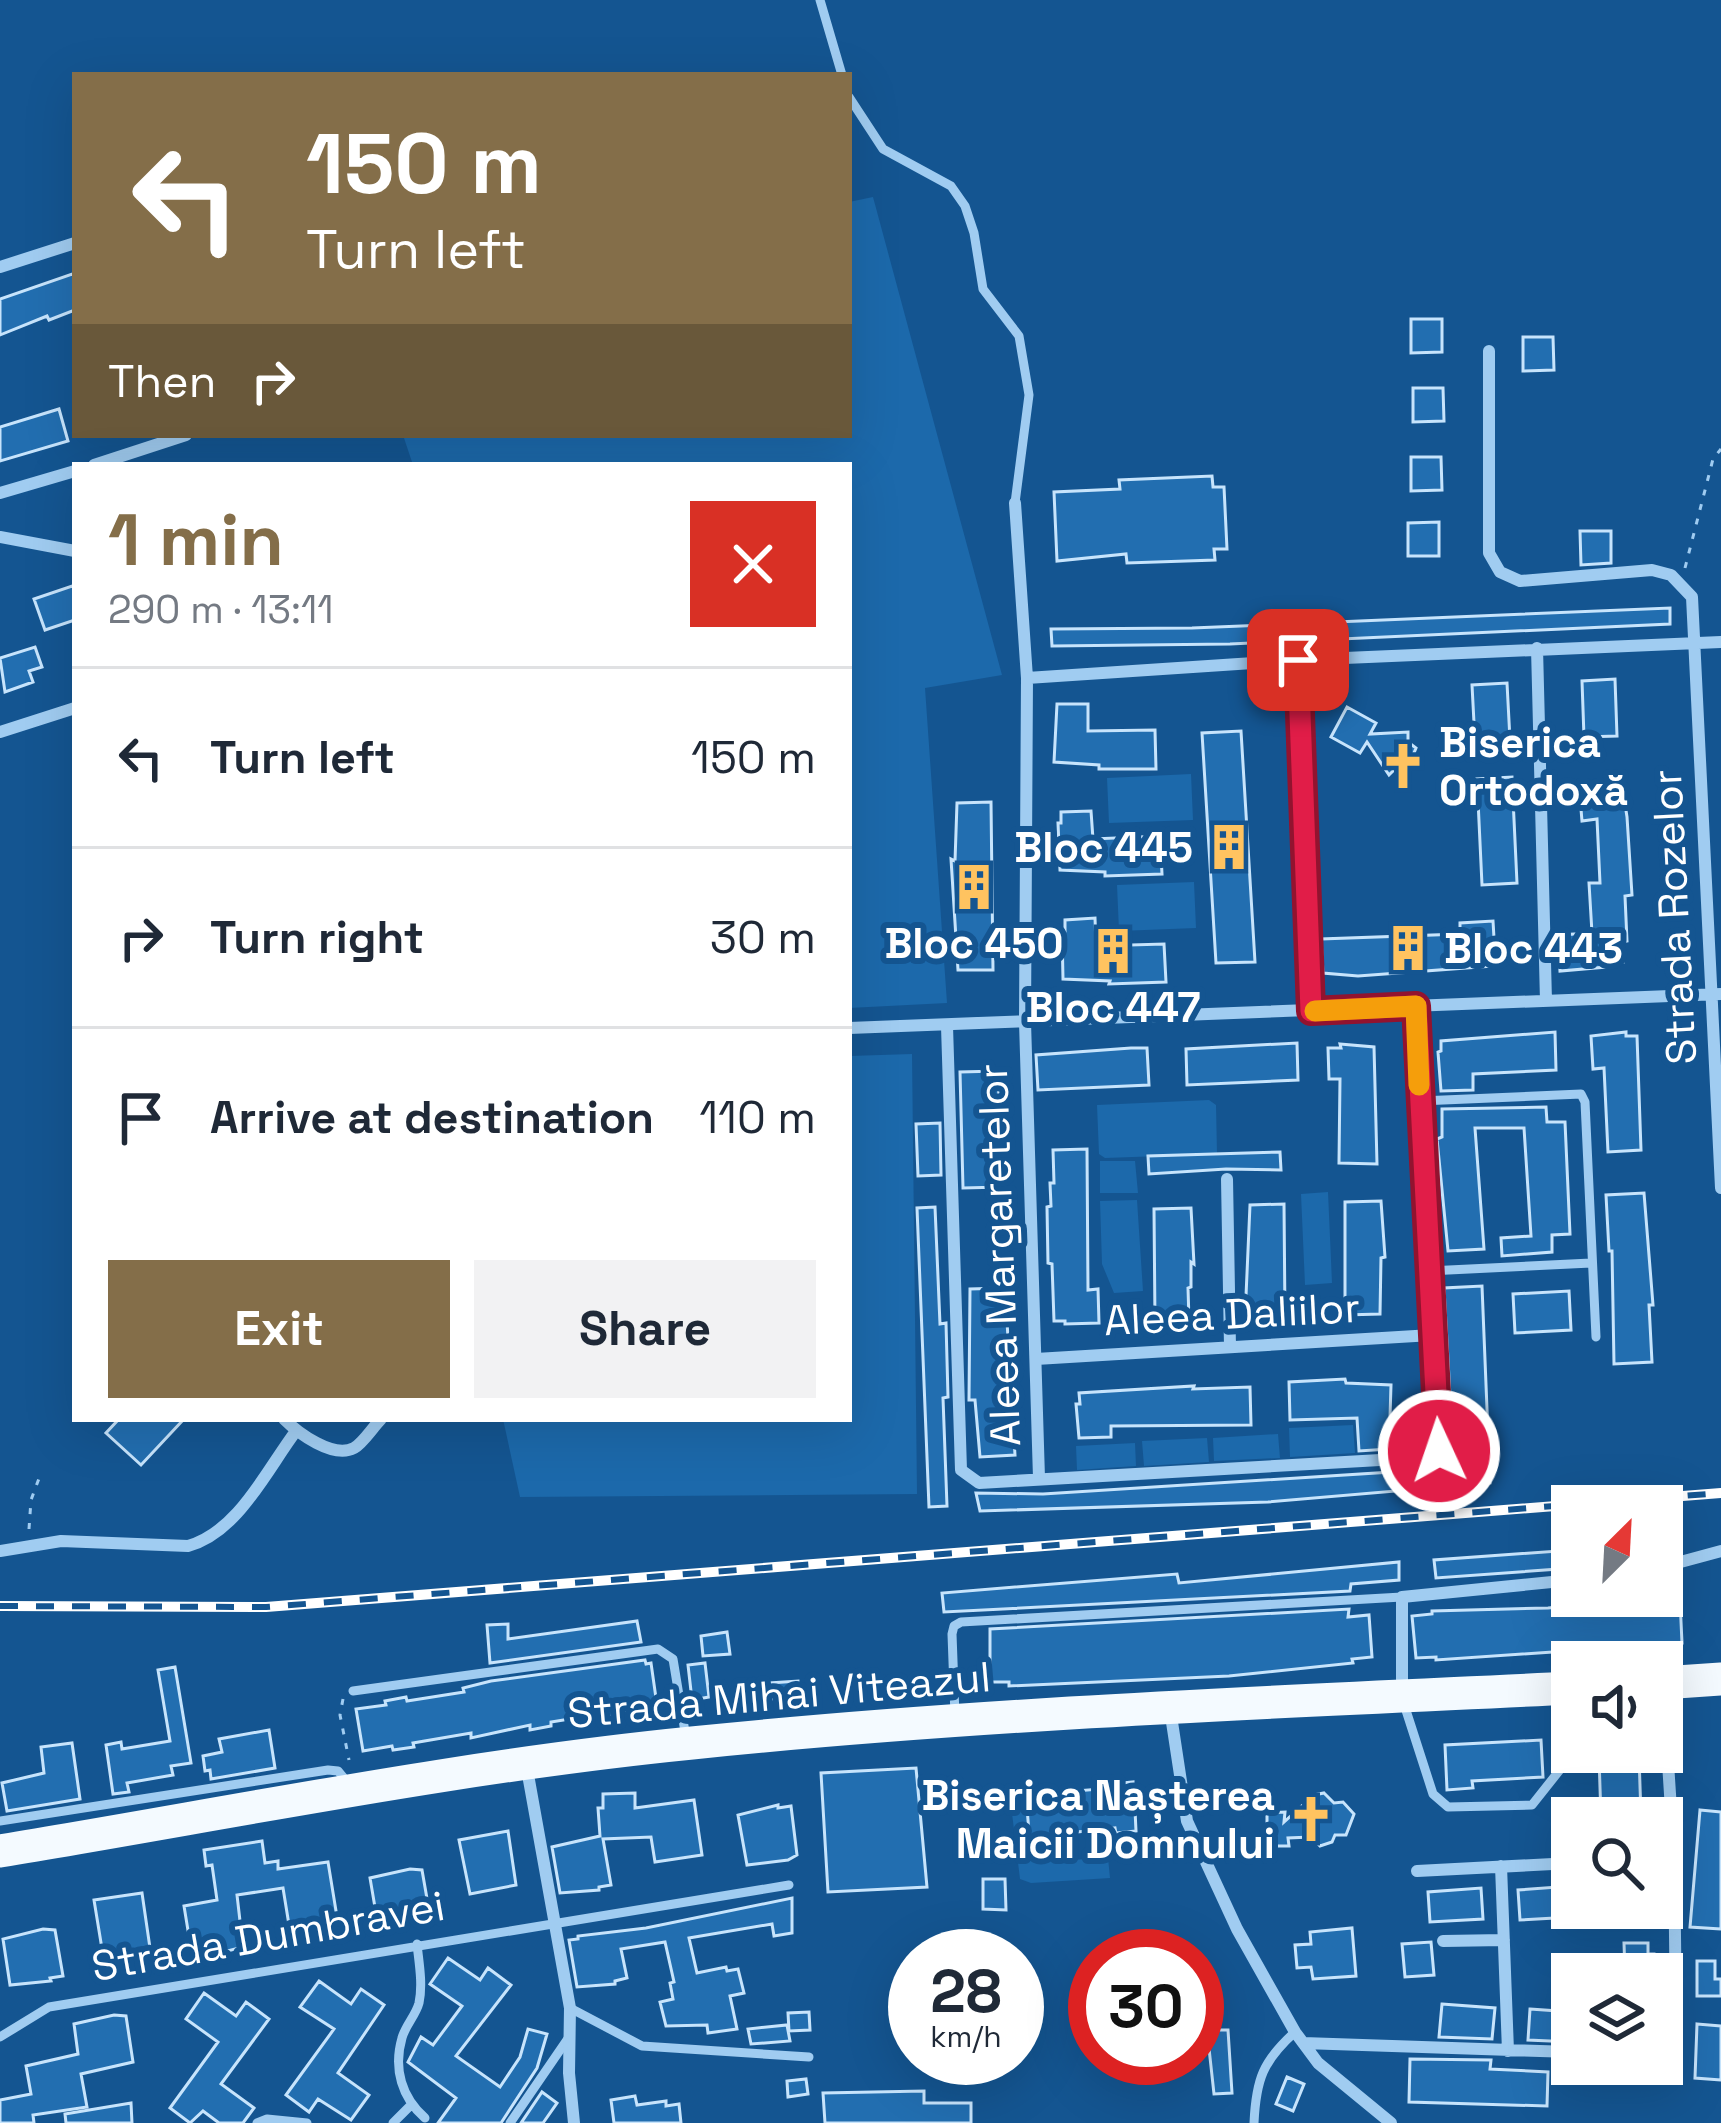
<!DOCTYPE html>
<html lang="en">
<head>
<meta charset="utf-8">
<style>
  :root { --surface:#fff; --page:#f2f2f3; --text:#1f2937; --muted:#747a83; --line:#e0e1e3; --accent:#846e49 }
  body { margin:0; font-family:"Space Grotesk",sans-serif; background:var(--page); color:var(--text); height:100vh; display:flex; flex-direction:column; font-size:45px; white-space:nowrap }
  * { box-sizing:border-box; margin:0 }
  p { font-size:39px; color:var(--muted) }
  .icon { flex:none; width:66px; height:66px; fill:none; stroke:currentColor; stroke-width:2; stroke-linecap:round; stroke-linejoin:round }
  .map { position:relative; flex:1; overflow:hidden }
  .panel { position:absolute; left:72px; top:462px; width:780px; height:960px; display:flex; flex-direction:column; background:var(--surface); border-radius:0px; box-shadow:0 12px 48px #0002 }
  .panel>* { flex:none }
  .hud { position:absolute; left:72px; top:72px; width:780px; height:366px; border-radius:0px; box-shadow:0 12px 48px #0002; background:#846e49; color:#fff; overflow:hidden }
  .needle { width:78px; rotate:24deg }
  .tools { position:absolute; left:1551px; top:1485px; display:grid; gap:24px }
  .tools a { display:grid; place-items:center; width:132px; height:132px; border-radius:0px; background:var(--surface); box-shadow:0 12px 48px #0002; font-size:60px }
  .speed { position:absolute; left:888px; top:1929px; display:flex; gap:24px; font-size:60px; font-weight:700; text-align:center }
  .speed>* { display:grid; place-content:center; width:156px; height:156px; border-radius:50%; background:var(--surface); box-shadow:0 12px 48px #0002; line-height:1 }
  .speed small { font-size:30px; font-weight:400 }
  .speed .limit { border:18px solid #d22; background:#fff; color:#111 }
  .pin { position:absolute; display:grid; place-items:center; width:102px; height:102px; color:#fff; margin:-51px; border-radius:24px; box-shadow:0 6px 18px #0006 }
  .me { position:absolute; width:132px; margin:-66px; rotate:357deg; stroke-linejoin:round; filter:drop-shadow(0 0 9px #0008) }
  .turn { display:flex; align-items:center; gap:42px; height:252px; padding:0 36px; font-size:54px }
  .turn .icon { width:156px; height:156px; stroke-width:2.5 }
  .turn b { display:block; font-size:84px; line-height:102px }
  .then { display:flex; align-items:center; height:114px; padding:0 36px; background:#0003; gap:24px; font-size:45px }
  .round { display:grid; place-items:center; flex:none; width:126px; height:126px; border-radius:0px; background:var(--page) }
  .headline { display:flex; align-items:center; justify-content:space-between; height:204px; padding:0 36px }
  h1 { font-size:72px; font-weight:800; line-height:90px; color:var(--accent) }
  .cta { display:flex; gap:24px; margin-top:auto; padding:24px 36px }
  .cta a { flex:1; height:138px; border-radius:0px; background:var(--accent); color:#fff; font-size:48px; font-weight:800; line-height:138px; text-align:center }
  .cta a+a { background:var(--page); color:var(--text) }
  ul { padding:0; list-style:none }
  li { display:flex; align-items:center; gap:36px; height:180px; padding:0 36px; border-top:3px solid var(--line) }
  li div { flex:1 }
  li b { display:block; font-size:45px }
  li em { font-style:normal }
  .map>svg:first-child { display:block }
  .green { fill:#1c69ab }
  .building { fill:#226eb0; stroke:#c7e4fc; stroke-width:3 }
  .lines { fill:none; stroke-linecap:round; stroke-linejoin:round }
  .path { stroke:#a0ccf1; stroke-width:3; stroke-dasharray:6 9; stroke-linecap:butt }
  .service { stroke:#a0ccf1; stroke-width:9 }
  .minor { stroke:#a0ccf1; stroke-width:12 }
  .trunk { stroke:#f4faff; stroke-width:33 }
  .rail-casing { stroke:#fff; stroke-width:10 }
  .rail { stroke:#145591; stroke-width:6; stroke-dasharray:18; stroke-linecap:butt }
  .route-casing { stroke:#92132f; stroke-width:30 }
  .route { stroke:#e11d48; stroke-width:21 }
  .slow { stroke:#f59e0b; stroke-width:21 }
  .labels { text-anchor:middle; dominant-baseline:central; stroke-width:12; stroke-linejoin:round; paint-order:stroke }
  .poi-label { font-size:42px; font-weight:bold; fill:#fff; stroke:#145591; text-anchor:start }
  .street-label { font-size:42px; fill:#fff; stroke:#145591 }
</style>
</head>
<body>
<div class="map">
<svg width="1721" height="2123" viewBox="0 0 1721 2123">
  <rect width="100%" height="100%" fill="#145591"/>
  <!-- green -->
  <path class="green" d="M873,197L1002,675L925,688L947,1003L849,1008V465H413L403,435H849V202Z
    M1191,774L1193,820L1109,823L1107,778Z
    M1194,882L1196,928L1119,931L1117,885Z
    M912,1054L917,1494L520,1497L503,1419H849V1056Z
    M1209,1100L1216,1105L1217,1154L1105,1158L1099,1154L1097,1105Z
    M1100,1161H1135L1138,1193H1100Z
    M1328,1192L1332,1283L1305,1285L1301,1194Z
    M1137,1200L1143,1291L1114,1293L1102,1264L1100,1201Z
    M1353,1425L1355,1453L1290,1457L1289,1428Z
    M1278,1434L1280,1458L1214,1461L1213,1438Z
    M1207,1438L1209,1462L1144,1466L1142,1441Z
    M1135,1443L1136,1466L1077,1470L1076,1446Z
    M1026,1795L1033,1862L1108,1858L1110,1878L1031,1883L1020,1879L1011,1805L1014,1797Z"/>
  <!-- building -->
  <path class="building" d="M75,273V310L49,320L47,316L0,335V299Z
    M1411,319H1442V352L1411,353Z
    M1523,337H1553L1554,370L1523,371Z
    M1413,388H1443L1444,421L1413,422Z
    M59,409L68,441L0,461V427Z
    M1411,457H1441L1442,490L1411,491Z
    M1212,476L1213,487H1224L1227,549H1214L1215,560L1127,563L1126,554L1057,561L1054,492L1120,489L1119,480Z
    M1439,522V556H1408V523Z
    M1580,531H1611V563L1581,565Z
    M75,585V620L45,630L34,599Z
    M1670,608V624L1230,644L1052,646L1051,629L1192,628Z
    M35,647L42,667L29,671L33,682L5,692L0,658Z
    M1615,679L1617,736L1584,737L1582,681Z
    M1507,683L1510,740L1475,742L1472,685Z
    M1057,704H1088V731L1155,730L1156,769H1099V765L1054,762Z
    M1347,707L1376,723L1370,734L1408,732V742L1416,748L1414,753L1421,765L1403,771L1396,768L1389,775L1367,742L1360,753L1331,737Z
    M1241,731L1255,962L1216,963L1202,733Z
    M1512,777L1517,883L1482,885L1477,779Z
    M1598,784L1599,790L1619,789L1620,804H1625L1627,817L1632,895L1625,896L1627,941L1621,942L1623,962L1606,963V967L1560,971L1558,935L1592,933L1589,883H1600L1597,819L1582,821L1579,785Z
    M991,802L993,970H958L951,859L955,861L957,803Z
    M1091,811L1093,839L1160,836L1162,874L1105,876V872L1060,870L1058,823H1061V812Z
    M1095,918L1096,946L1164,944L1166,982L1109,984L1110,981L1063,979L1062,931H1065V920Z
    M1493,921L1495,955H1492V966L1358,976L1323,973L1321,939L1460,934V923Z
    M1555,1032L1556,1070L1473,1074V1090L1441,1091L1438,1052L1441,1051V1041Z
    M1626,1032V1036H1637L1641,1150L1608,1152L1604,1068L1593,1069L1591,1036Z
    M1297,1043L1298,1080L1187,1085L1186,1049Z
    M1340,1044L1374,1047L1377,1164L1339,1163L1340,1079H1329L1328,1048H1341Z
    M1131,1048H1147L1149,1085L1038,1090L1036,1055Z
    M998,1071L1002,1187L963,1188L960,1072Z
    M1546,1107L1547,1122H1565L1570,1234L1552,1235V1252L1502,1256L1501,1238L1531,1236L1524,1128H1475L1484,1249L1448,1251L1437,1139L1442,1137V1109Z
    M940,1123L941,1175L918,1176L916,1124Z
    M1087,1149L1088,1290L1098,1289L1099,1323L1065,1324V1321H1054L1052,1264L1048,1263L1047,1207L1051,1206L1050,1183H1054L1053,1150Z
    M1280,1152L1281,1170L1226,1169L1149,1174L1148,1156Z
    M1644,1193L1653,1305H1649L1652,1362L1614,1364L1612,1251H1609L1606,1195Z
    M1381,1201L1385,1257L1381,1258L1380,1314L1345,1315V1202Z
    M1284,1204L1285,1317L1249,1318L1246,1296L1250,1205Z
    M935,1207L940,1324L946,1323L948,1397L943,1398L947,1506L929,1507L917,1208Z
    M1191,1208L1194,1264L1191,1262V1287L1188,1288L1189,1320L1155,1322L1154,1209Z
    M1482,1286L1490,1483L1268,1502L980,1511L976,1493L1043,1494L1454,1468L1444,1288Z
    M1005,1288L1015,1455L980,1457L975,1400H969L970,1289Z
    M1569,1291L1571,1330L1515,1333L1513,1294Z
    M1345,1379L1346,1383L1391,1385L1389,1449L1359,1451L1357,1418L1290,1420L1289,1382Z
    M1194,1386L1193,1389L1250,1387L1251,1425L1111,1426V1437L1079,1438L1076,1404H1080L1079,1393Z
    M119,1419H184L141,1465L106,1433Z
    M1572,1550V1568L1436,1578L1434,1560Z
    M1399,1562V1580L1351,1584L1350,1591L944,1612L942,1593L1177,1574L1179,1583Z
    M1660,1597L1661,1601L1680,1600L1682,1643L1436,1660V1657L1416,1658L1412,1616L1432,1614V1611L1548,1608Z
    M1349,1609L1348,1617L1369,1615L1372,1657L1352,1659L1353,1663L1229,1676L1009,1686V1682H990V1629Z
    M637,1621L641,1642L490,1663L487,1625L508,1624V1639Z
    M727,1632L730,1654L703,1656L701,1636Z
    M645,1660L646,1664L651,1663L657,1705L608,1717L607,1713L551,1722V1726L530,1730V1725L471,1738V1733L413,1743L414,1747L393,1750L392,1746L363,1751L356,1709L386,1705L385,1701L406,1697L407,1701L464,1692L463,1688L491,1681Z
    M705,1663L709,1697L692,1700L688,1665Z
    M175,1667L191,1763L171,1766L173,1775L127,1783L129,1792L113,1794L106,1745L121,1742L122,1749L170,1741L158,1670Z
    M798,1681L799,1696L771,1699L770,1683Z
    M269,1730L275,1768L211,1779L210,1770L205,1771L203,1756L222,1752L219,1739Z
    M1541,1740L1543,1777L1472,1781L1473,1788L1447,1790L1445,1745Z
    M72,1743L80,1799L7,1811L2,1783L44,1773L41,1747Z
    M1639,1756L1641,1816L1601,1818L1599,1757Z
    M916,1768L927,1887L828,1892L821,1773Z
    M1133,1782V1791L1145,1793L1147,1809L1135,1810L1136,1831L1116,1833L1115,1828L1058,1834V1843L1030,1845L1026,1795L1113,1788L1112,1784Z
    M635,1793V1808L694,1800L702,1855L655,1862L651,1837L603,1839L611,1885L599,1887V1890L560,1893L552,1847L600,1836L598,1808H603V1794Z
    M1324,1793L1334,1803L1343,1802L1354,1814L1346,1835H1335L1332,1842L1320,1846L1311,1837L1288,1838L1289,1846H1273V1839H1264L1271,1833H1267V1813L1285,1812L1284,1822L1314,1795Z
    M778,1805V1808L791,1806L797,1855L788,1860L747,1865L738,1815Z
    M1700,1810L1721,1812V1929L1690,1927Z
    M508,1831L516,1885L470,1894L459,1840Z
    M262,1841L265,1863L278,1861V1869L328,1862L337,1917L289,1925L283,1888L237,1895L243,1947L216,1954L192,1955L184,1906L217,1900L212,1865L206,1866L204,1850Z
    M410,1869L422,1870L430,1916L390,1926L378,1925L370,1878Z
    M983,1879H1005L1006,1910L983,1909Z
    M1571,1886L1572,1908H1622V1921L1573,1924L1572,1912V1917L1520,1920L1518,1890Z
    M1481,1888L1483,1919L1430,1922L1428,1892Z
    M142,1893L150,1948L103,1955L94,1900Z
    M792,1898V1933L774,1936L772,1924L689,1938L697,1973L726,1967L727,1971L738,1969L744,1993L730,1996L737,2029L708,2033L707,2025L666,2026L660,2002L673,1999L670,1983L674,1982L665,1942L621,1949L627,1978L615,1981V1984L577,1987L569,1940L578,1939V1936L646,1928Z
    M1352,1928L1356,1976L1313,1979L1311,1967L1297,1968L1295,1945L1311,1944L1310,1932Z
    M43,1929L55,1930L63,1976L50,1978L51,1981L10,1985L3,1939Z
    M1431,1942L1434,1975L1405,1977L1402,1944Z
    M1624,1943H1648V1954H1654V1974H1625Z
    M448,1958L480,1980L488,1968L511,1985L456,2056L500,2087L520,2057L528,2029L547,2034L537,2068L501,2123H438L456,2098L408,2062L421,2037L433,2045L462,2006L430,1984Z
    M1697,1961H1715V1979H1721V1996H1697Z
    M319,1981L351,2004L361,1989L384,2005L338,2073L369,2095L351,2120L318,2099L309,2112L286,2095L334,2029L300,2007Z
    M204,1993L236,2016L246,2002L269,2019L221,2084L254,2108L243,2123H219L203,2111L190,2123L170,2108L218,2042L186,2019Z
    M1442,2004L1495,2008L1492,2039L1439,2037Z
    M1530,2009L1572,2012V2042L1528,2040Z
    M809,2012L810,2030L789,2031L788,2013Z
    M114,2015L126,2016L133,2062L81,2074L87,2107L33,2115L34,2123H0V2100L31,2094L26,2066L78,2054L74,2024Z
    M1697,2024L1721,2026V2080L1695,2078Z
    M787,2025L790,2041L751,2044L748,2029Z
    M1207,2030H1228L1232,2093L1214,2094Z
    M1410,2059L1491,2060L1490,2069L1548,2072L1547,2106L1409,2102Z
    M1287,2077L1304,2084L1293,2111L1276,2104Z
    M806,2079L808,2094L788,2097L787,2081Z
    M924,2091V2103H971V2123H825L823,2093Z
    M542,2092L557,2103L543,2123H521Z
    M635,2096L637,2105L666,2101V2106L679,2104L681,2123H614L611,2100Z
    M131,2103L132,2123H66L65,2114Z"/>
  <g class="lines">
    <!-- path -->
    <path class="path" d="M1685,568L1713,459L1721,449
      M29,1529L31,1500L41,1473
      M343,1699L340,1715L349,1760"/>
    <!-- service -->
    <path class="service" d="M820,0L842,75
      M849,97L883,149L951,186L965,206L974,233L983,289L1019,336L1029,395L1015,503
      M1420,1101L1581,1094L1585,1102L1596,1337
      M1428,1271L1591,1263
      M353,1691L658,1649L673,1659L686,1738
      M1403,1701L1433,1794L1448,1807L1532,1805L1574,1752
      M955,1716L952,1634L954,1626L961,1622L1402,1597
      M0,1821L328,1770L338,1771L348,1783
      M417,1944C419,1963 423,1984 419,2003C416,2015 405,2026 402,2038C393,2069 402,2098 425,2118
      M570,2008L642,2046L809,2057
      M0,2037L49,2007L789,1885
      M257,2123L267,2119L307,2123
      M393,2123L411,2105
      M510,2123L569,2037
      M1254,2123C1256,2079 1263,2061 1295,2032"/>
    <!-- minor -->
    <path class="minor" d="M0,267L75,243
      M1489,351V553L1500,572L1520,581L1652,570L1671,575L1692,597L1721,1188
      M94,465L186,435
      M0,493L75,471
      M1015,503L1027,678L1025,1022L1039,1478
      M0,537L75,551
      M1537,648L1546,1001
      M1298,660L1311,1011
      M1027,678L1298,660L1721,642
      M0,732L75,708
      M947,1026L961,1470L979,1483L1433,1457L1439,1451L1416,1006
      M849,1028L1721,994
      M1227,1179L1230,1347
      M1036,1359L1432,1335
      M284,1419C298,1433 333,1459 354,1448C363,1443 373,1427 381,1419
      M0,1551L61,1541L188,1546C238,1532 266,1471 296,1431
      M1662,1567L1721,1551
      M1402,1695V1597L1572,1580
      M1170,1709L1187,1821L1237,1929L1295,2032L1318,2063L1391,2123
      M527,1769L570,2008L569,2073L574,2123
      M1501,1866L1508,2051
      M1417,1871L1572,1863
      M1443,1941L1504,1940
      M1303,2043L1572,2052
      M1662,2043L1674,2025L1676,2015L1674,1857L1663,1684"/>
    <!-- trunk -->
    <path class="trunk" d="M1662,1683L1721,1679
      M0,1851C230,1813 460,1766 692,1743C984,1713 1279,1702 1572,1688"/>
    <defs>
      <path id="rail" d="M0,1606L266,1607L1721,1493"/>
    </defs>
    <!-- rail casing -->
    <use href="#rail" class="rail-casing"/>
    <!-- rail -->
    <use href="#rail" class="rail"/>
  </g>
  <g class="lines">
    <defs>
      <path id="route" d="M1298,660L1311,1011L1416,1006L1439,1451"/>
    </defs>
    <!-- route casing -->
    <use href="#route" class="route-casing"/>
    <!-- route -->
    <use href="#route" class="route"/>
    <!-- slow -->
    <path class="slow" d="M1315,1011L1416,1006L1419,1085"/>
  </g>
  <!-- icons -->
  <defs>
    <symbol id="church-bare" viewBox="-9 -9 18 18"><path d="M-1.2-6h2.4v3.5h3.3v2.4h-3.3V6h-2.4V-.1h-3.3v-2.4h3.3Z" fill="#ffc360" stroke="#145591" stroke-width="2.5" paint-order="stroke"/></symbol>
    <symbol id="building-bare" viewBox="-9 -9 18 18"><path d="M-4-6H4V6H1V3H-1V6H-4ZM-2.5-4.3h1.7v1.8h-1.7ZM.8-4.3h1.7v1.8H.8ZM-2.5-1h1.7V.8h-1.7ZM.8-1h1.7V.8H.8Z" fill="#ffc360" stroke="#145591" stroke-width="2.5" paint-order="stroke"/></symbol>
  </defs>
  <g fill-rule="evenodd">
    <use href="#church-bare" x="1370" y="733" width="66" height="66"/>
    <use href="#building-bare" x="1196" y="814" width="66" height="66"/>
    <use href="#building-bare" x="941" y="854" width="66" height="66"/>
    <use href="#building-bare" x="1375" y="915" width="66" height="66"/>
    <use href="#building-bare" x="1080" y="918" width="66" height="66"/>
    <use href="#church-bare" x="1278" y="1786" width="66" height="66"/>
  </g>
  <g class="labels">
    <!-- poi labels -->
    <g class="poi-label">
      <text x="1439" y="742">Biserica<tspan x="1439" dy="48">Ortodoxă</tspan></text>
      <text x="1193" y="847" text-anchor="end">Bloc 445</text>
      <text x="974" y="943" text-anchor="middle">Bloc 450</text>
      <text x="1444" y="948">Bloc 443</text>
      <text x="1113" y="1007" text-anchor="middle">Bloc 447</text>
      <text x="1275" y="1795" text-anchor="end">Biserica Nașterea<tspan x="1275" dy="48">Maicii Domnului</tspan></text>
    </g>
    <!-- street labels -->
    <g class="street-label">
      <text transform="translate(1674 917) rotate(-93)">Strada Rozelor</text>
      <text transform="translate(999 1255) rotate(-92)">Aleea Margaretelor</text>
      <text transform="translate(1232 1314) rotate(-3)">Aleea Daliilor</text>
      <text transform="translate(779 1695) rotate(-5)">Strada Mihai Viteazul</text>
      <text transform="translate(268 1936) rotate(-10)">Strada Dumbravei</text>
    </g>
  </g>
</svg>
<div class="tools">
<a><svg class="needle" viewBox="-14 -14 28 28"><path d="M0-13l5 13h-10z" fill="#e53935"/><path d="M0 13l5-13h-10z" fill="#747a83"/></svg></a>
<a><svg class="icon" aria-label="sound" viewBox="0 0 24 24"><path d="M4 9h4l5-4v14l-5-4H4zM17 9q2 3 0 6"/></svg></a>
<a><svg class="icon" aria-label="search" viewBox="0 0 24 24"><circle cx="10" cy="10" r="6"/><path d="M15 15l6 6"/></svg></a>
<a><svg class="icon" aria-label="layers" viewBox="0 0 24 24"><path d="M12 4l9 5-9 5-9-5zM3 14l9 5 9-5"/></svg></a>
</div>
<div class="speed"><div>28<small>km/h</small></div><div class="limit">30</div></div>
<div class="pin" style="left:1298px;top:660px;background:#d93025"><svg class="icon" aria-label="arrive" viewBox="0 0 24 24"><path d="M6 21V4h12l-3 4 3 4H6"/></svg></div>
<svg class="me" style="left:1439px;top:1451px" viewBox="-20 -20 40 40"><circle r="17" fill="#e11d48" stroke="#fff" stroke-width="3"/><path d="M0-11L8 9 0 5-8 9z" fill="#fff"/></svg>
<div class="hud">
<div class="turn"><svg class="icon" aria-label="left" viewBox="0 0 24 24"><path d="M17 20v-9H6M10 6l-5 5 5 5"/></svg><div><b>150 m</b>Turn left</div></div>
<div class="then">Then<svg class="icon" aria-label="right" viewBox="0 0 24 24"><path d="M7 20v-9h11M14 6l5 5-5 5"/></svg></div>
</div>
<section class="panel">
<div class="headline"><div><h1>1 min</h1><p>290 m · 13:11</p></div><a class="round" style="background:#d93025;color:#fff"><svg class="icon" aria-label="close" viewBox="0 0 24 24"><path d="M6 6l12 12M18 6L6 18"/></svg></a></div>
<ul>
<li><svg class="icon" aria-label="left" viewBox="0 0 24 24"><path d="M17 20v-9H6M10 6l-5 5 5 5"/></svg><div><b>Turn left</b></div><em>150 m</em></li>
<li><svg class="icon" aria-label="right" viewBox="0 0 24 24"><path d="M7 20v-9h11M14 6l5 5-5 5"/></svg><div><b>Turn right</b></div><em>30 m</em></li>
<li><svg class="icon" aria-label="arrive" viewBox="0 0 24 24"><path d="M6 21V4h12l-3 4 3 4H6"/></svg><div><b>Arrive at destination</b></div><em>110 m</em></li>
</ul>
<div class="cta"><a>Exit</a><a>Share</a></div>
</section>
</div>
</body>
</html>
